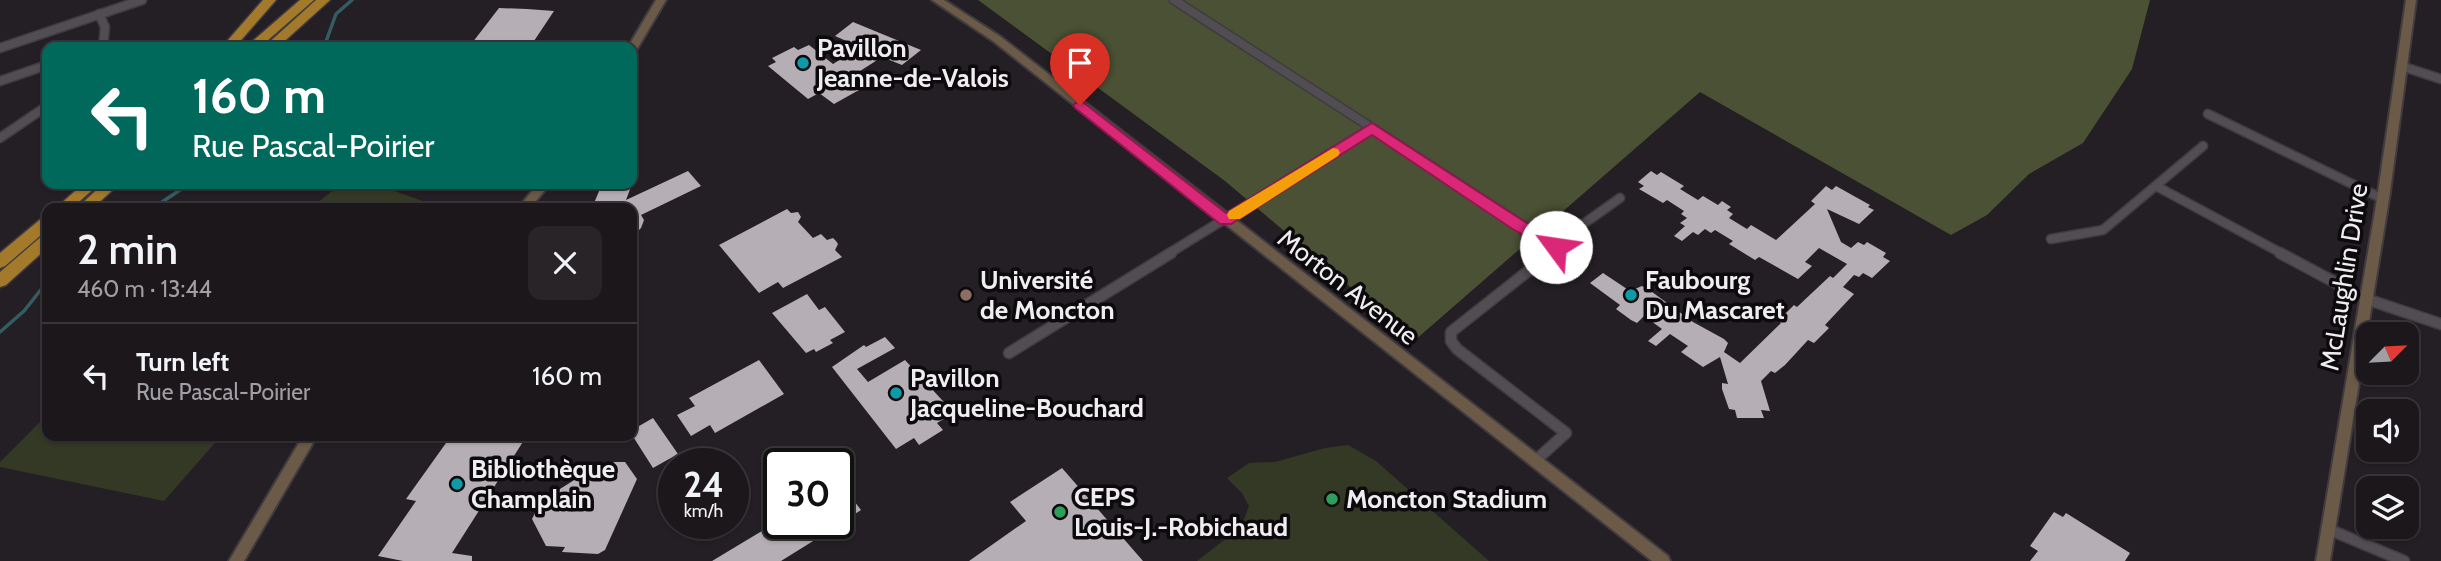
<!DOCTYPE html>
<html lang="en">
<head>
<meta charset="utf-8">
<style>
  :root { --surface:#1b171b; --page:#282428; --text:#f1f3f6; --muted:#a09fa3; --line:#39363a }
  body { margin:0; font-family:Cabin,sans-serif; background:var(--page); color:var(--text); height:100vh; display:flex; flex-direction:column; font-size:26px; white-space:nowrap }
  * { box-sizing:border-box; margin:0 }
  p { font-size:23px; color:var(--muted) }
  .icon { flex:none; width:38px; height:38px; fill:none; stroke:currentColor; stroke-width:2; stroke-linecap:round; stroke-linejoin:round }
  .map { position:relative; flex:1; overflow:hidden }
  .panel { position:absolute; left:42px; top:203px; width:595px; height:238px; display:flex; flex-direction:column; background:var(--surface); border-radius:14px; box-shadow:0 2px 5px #0004,0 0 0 2px var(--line) }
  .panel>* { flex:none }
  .top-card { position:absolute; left:42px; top:42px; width:595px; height:147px; border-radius:14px; box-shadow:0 2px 5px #0004,0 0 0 2px var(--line); background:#00695c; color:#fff; overflow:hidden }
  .needle { width:46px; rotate:66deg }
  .controls { position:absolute; left:2356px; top:322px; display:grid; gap:14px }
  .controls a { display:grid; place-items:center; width:63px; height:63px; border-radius:14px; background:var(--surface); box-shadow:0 2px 5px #0004,0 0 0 2px var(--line); font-size:35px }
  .speed { position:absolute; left:658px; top:448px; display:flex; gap:14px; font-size:35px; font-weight:700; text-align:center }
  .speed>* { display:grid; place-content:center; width:91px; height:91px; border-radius:50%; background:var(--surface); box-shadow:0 2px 5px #0004,0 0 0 2px var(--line); line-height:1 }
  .speed small { font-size:18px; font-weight:400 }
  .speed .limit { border:4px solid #111; border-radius:10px; background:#fff; color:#111 }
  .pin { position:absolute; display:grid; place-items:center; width:60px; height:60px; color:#fff; margin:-72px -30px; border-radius:50% 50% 50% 0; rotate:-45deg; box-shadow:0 0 7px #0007 }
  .pin .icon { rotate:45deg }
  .me { position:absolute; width:77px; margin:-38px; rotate:301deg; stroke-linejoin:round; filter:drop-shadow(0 0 5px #0008) }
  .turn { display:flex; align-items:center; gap:24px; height:147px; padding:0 35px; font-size:32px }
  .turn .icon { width:91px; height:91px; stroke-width:2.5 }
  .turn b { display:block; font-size:49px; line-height:60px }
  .round { display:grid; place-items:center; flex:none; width:74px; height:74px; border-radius:14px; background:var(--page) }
  .overview { display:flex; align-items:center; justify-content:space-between; height:119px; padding:0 35px }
  h1 { font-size:42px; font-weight:600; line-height:52px }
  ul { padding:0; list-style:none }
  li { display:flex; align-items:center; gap:21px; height:105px; padding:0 35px; border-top:2px solid var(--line) }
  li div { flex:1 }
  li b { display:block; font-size:26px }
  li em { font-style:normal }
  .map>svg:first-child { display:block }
  .green { fill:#343925 }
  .forest { fill:#4b5134 }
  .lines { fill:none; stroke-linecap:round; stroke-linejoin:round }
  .stream { stroke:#335c63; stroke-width:3.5 }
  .building { fill:#b5aeb4 }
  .street-far1-casing { stroke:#3f3b3f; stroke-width:11 }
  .street-casing { stroke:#3f3b3f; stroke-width:13 }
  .secondary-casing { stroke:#3f3b3f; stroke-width:4 }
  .highway-casing { stroke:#3f3b3f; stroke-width:3 }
  .street-far1 { stroke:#524d53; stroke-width:8 }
  .street { stroke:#524d53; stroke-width:10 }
  .secondary { fill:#6a5a47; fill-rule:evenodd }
  .highway { fill:#a37a2b; fill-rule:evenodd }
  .route { fill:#db2777; stroke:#8e194d; stroke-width:2 }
  .slow { fill:#f59e0b }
  .culture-dot { fill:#0f9aa8; stroke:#0c0a0c; stroke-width:2.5 }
  .education-dot { fill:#8d6e63; stroke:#0c0a0c; stroke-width:2.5 }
  .leisure-dot { fill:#2e9e5b; stroke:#0c0a0c; stroke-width:2.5 }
  .labels { text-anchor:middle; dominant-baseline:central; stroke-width:7; stroke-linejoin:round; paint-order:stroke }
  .poi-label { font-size:26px; font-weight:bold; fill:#f0edf0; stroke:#0c0a0c; text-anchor:start }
  .street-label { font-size:26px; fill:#f0edf0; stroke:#0c0a0c }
</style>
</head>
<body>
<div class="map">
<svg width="2441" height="561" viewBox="0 0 2441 561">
  <rect width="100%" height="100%" fill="#241f24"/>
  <!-- green -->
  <path class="green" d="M341,184H375L442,208H311Z
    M47,415V436H221L164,501L0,467V462Z
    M1348,445L1376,461L1489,561H1197L1241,527L1249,506L1242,493L1227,478L1249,463L1275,462L1325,448Z"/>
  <!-- forest -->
  <path class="forest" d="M978,0H2150L2132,69L2083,143L2029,174L1987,215L1951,235L1700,92L1414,341L1225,181Z"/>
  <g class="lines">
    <!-- stream -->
    <path class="stream" d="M324,47L336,14L352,0
      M153,208L183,188L184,184
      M0,332L24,311L47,282"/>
  </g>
  <!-- building -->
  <path class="building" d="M499,8L527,9L554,11L530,47H469Z
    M853,22L921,50L902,65L882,57L846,80L859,90L834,104L819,93L808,99L768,66L776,62L772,58L794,47L798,50L809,45L833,64L860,47L835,36Z
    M688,171L701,186L641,215L644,220L641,228L632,237V208H592L602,184H632L626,200Z
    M1651,171L1657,175L1661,172L1684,186L1680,189L1698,200L1703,196L1718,205L1722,201L1731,207L1727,210L1733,214L1729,218L1747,229L1751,225L1776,240L1815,204L1811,201L1826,186L1832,190L1836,186L1870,205L1868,207L1874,210L1859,224L1827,209L1841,242L1851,248L1858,242L1864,245L1867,242L1886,253L1883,257L1890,261L1872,278L1863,273L1859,277L1854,275L1843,287L1854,294L1825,325L1829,328L1814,343L1808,340L1785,365L1775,373L1771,371L1761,381L1770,411L1761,410L1764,418H1737L1735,410L1729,409L1722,389V383L1728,384L1720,357L1703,367L1681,352L1688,346L1670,334L1656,346L1648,341L1662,329L1644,316L1637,323L1631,320L1616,309L1620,305L1590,283L1603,273L1630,291L1642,286L1648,289L1693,322L1724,339L1728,343L1724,352L1740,363L1781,323L1778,321L1794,305L1797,307L1830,276L1833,278L1847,264L1819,248L1805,262L1812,266L1798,279L1759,257L1755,260L1729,244L1733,241L1715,230L1711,233L1705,229L1698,235L1693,232L1682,241L1674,236L1685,226L1680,223L1687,218L1681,214L1684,211L1667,200L1663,203L1639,189L1644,186L1638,182Z
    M787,209L791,213L798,212L801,217L798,222L813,238L821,234L827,240L833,238L836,241L838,244L835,250L842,257L783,288L778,282L759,293L719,245Z
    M807,294L819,310L825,307L845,332L830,340L833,343L816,352L814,349L806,353L772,313Z
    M885,337L895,348L857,369L868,382L905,360L954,413L937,423L943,430L919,445L914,438L896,449L832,367L864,345L866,347Z
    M759,360L784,394L715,433L710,425L691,436L677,415L695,406L689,398Z
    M653,418L678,454L653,468L632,435V430Z
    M451,436L526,437L452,553L472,556V561H403L378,556L416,501L406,499Z
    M615,462H625L637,479L605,550L598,554L562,552L565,547L546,546L532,519L541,501L590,470L606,471L609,464Z
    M1062,468L1143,561H969L1026,521L1010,502Z
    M838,480L861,510L818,538L781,561H712L775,523H838Z
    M2054,512L2063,517L2066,513L2130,553L2125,561H2030L2038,551L2030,546Z"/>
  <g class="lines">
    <defs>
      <path id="street-far1" d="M1174,0L1536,234
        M99,14L105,27L103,47
        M0,48L142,0
        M2401,66L2441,79
        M0,81L47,65
        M2208,114L2383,199
        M0,138L47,106
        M2156,186L2283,254
        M1523,230L1530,238L1532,248L1539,252H1550
        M1533,235L1542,233L1565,237
        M2051,239L2103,230L2203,146
        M1168,254L1372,128
        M1549,254L1565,237L1620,198"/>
      <path id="street" d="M2280,253L2366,299L2441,324
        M1009,353L1171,253
        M1535,461L1566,433L1457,349L1451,341V332L1551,253
        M2328,529L2404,561"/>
      <path id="secondary" d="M656,0H666L637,49L632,52V47H628Z
        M932,0H944L1001,37L1668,556L1670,561H1652L993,41Z
        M2406,0H2416L2389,199L2330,561H2316L2377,199Z
        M538,184H550L530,208H518Z
        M303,436H317L244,561H229Z"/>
      <path id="highway" d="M263,0H276L235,47H222Z
        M300,0H314L260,47H246Z
        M316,0H330L278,47H264Z
        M83,184H99L72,208H56Z
        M103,184H119L93,208H77Z
        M47,217V230L5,266L0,268V253L42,218Z
        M47,235V248L6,285L0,287V272L42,236Z"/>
    </defs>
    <!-- street-far1 casing -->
    <use href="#street-far1" class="street-far1-casing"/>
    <!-- street casing -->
    <use href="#street" class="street-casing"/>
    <!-- secondary casing -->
    <use href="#secondary" class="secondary-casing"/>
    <!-- highway casing -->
    <use href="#highway" class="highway-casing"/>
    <!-- street-far1 -->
    <use href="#street-far1" class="street-far1"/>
    <!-- street -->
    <use href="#street" class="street"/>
    <!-- secondary -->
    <use href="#secondary" class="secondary"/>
    <!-- highway -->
    <use href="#highway" class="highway"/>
  </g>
  <!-- route -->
  <path class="route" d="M1080,100L1226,213L1372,123L1525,222L1539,229L1556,232L1564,247L1556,252L1551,251L1545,241L1530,238L1514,230L1372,135L1231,224H1220L1075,108L1073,105Z"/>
  <!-- slow -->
  <path class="slow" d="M1333,148L1338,149L1340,153L1338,156L1240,219H1229L1227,215L1229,211Z"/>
  <!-- markers -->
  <g class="culture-dot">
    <circle cx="803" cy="63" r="7"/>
    <circle cx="1631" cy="295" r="7"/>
    <circle cx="896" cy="393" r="7"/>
    <circle cx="457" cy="484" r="7"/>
  </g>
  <circle class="education-dot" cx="966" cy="295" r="7"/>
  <g class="leisure-dot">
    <circle cx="1332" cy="499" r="7"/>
    <circle cx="1060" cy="512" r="7"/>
  </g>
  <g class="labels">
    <!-- poi labels -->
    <g class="poi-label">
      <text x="817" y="48">Pavillon<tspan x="817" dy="30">Jeanne-de-Valois</tspan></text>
      <text x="980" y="280">Université<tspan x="980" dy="30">de Moncton</tspan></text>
      <text x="1645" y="280">Faubourg<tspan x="1645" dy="30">Du Mascaret</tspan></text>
      <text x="910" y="378">Pavillon<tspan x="910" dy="30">Jacqueline-Bouchard</tspan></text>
      <text x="471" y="469">Bibliothèque<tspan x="471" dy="30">Champlain</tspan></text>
      <text x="1074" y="497">CEPS<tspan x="1074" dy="30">Louis-J.-Robichaud</tspan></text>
      <text x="1346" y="499">Moncton Stadium</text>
    </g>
    <!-- street labels -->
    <g class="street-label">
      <text transform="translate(2344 277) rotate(-81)">McLaughlin Drive</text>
      <text transform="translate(1348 287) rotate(38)">Morton Avenue</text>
    </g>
  </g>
</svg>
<div class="controls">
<a><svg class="needle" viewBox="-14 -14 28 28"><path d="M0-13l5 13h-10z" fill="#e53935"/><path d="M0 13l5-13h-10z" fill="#a09fa3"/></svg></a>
<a><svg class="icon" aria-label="sound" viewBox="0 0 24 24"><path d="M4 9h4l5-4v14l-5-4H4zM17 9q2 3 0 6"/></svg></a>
<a><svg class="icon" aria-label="layers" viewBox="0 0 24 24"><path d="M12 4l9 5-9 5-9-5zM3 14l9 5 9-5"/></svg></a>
</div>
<div class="speed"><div>24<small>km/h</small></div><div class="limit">30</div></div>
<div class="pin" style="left:1080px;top:105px;background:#d93025"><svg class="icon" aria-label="arrive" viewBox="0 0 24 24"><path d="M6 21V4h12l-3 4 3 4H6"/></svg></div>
<svg class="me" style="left:1556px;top:247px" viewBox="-20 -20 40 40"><circle r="19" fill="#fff"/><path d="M0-13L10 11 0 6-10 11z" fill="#db2777"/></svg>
<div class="top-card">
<div class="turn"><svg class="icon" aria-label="left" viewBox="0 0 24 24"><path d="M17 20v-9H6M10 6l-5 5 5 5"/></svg><div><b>160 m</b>Rue Pascal-Poirier</div></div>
</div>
<section class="panel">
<div class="overview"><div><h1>2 min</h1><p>460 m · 13:44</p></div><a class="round"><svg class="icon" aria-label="close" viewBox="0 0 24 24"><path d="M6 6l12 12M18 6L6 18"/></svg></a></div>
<ul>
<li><svg class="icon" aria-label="left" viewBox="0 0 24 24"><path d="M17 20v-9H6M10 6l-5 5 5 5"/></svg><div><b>Turn left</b><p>Rue Pascal-Poirier</p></div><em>160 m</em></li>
</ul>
</section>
</div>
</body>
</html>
